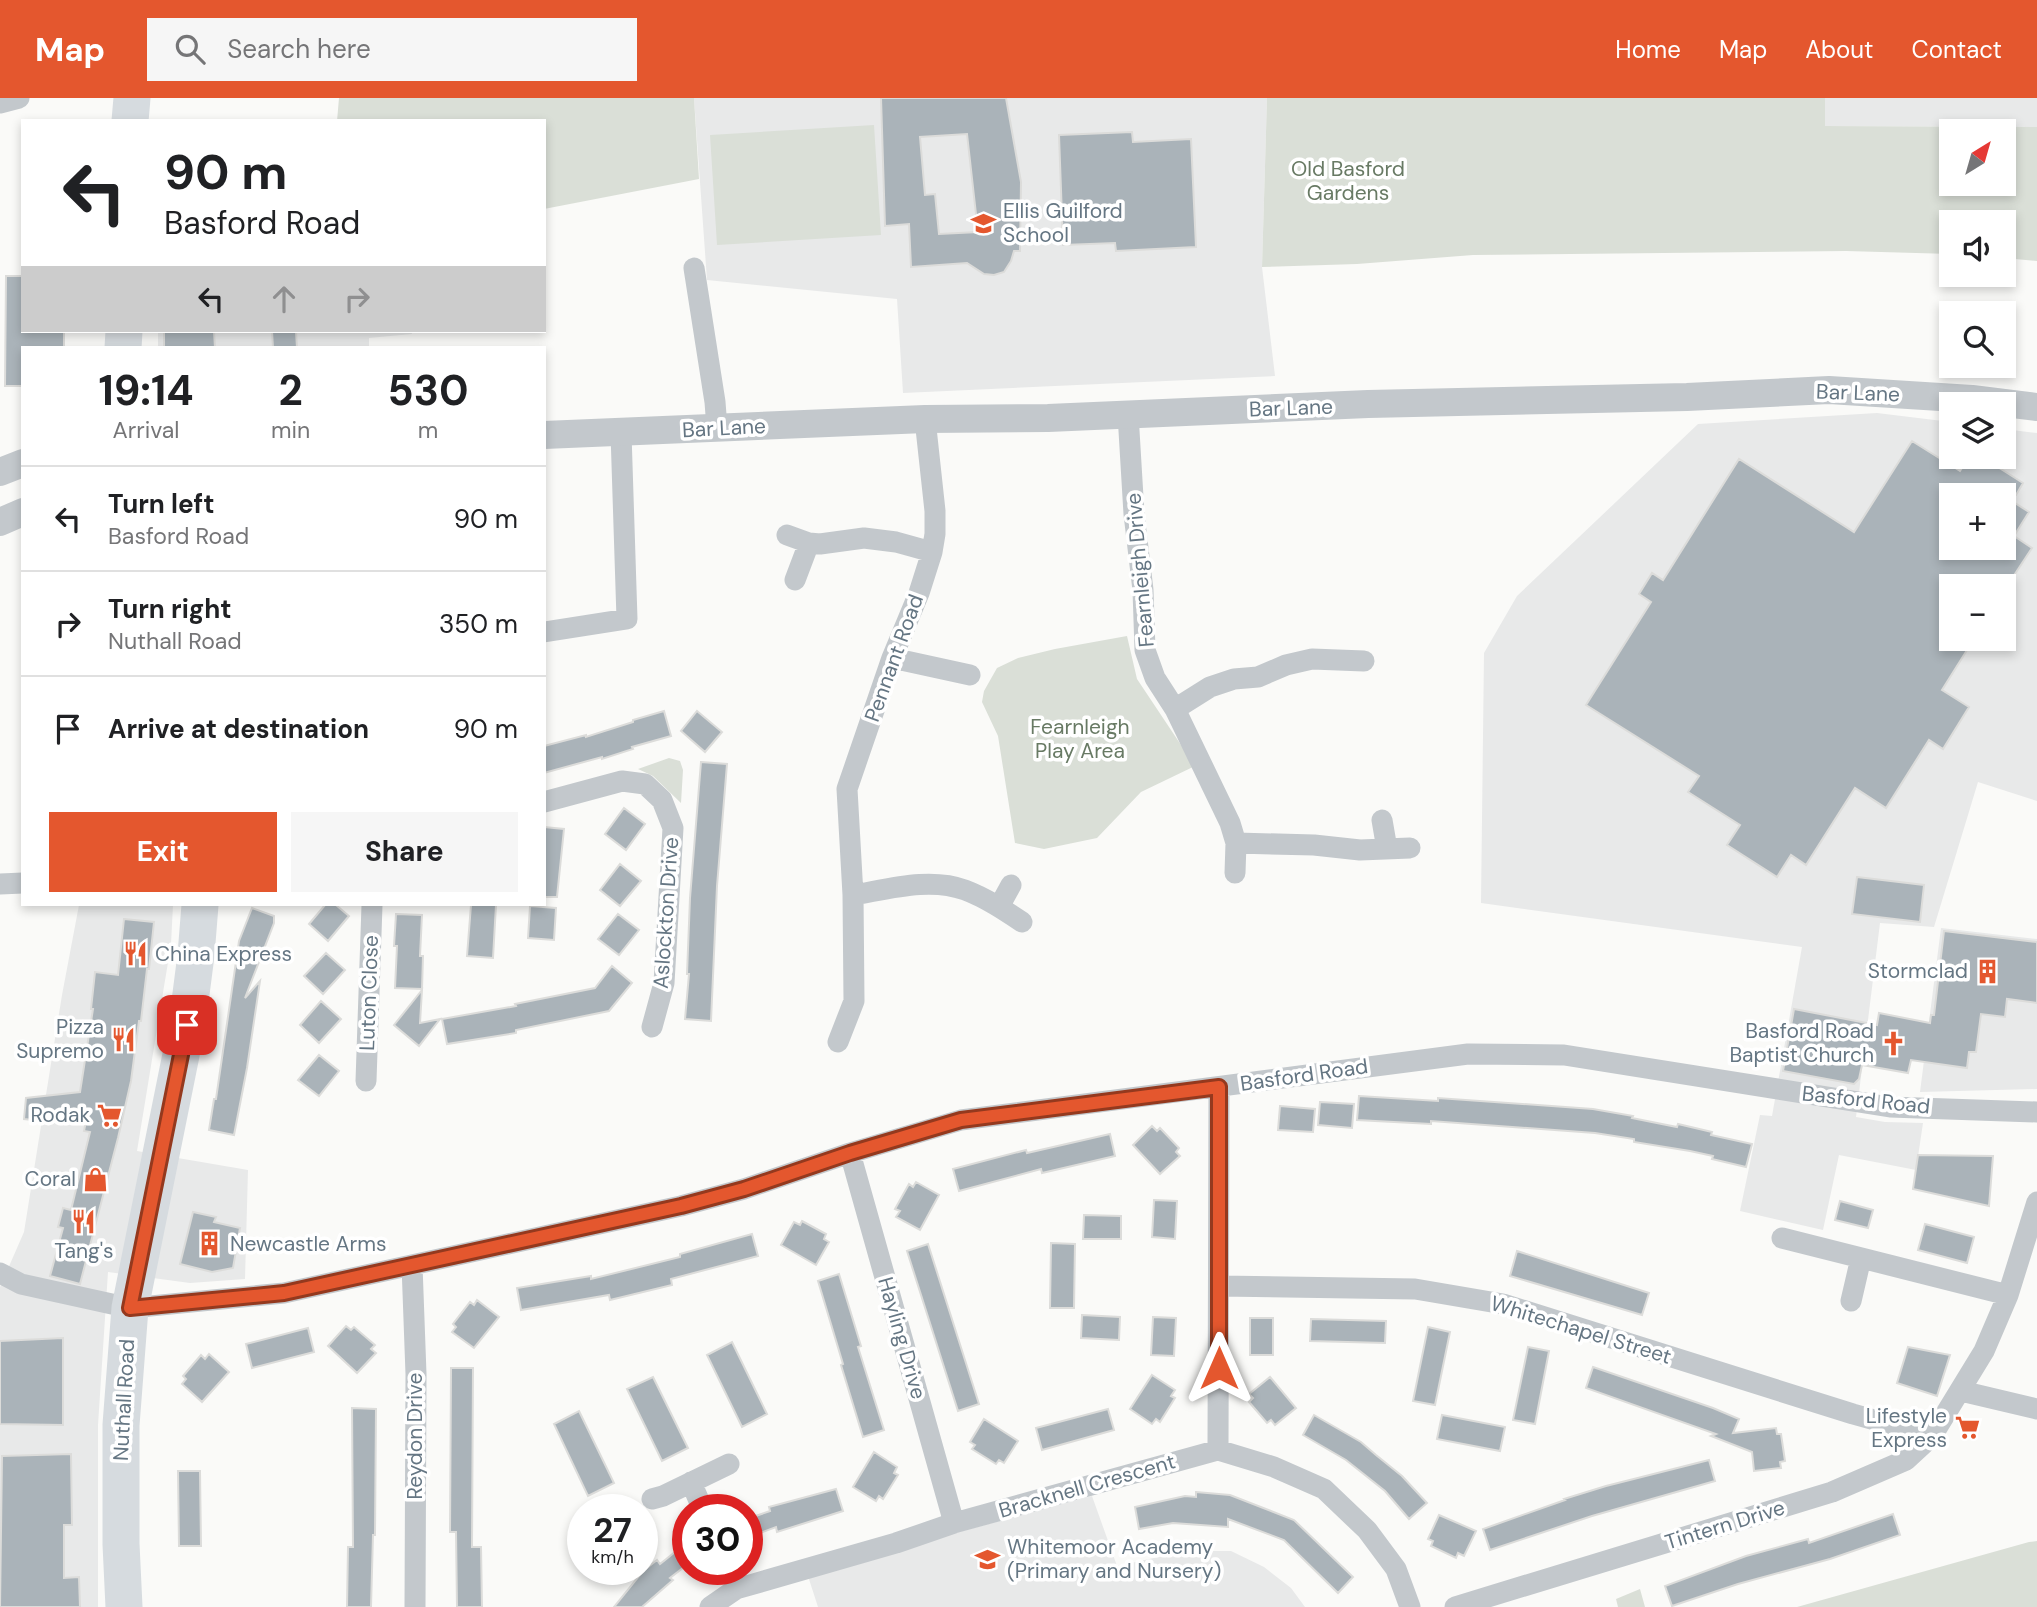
<!DOCTYPE html>
<html lang="en">
<head>
<meta charset="utf-8">
<style>
  :root { --surface:#fff; --page:#f6f6f6; --text:#202124; --muted:#757577; --line:#e0e0e0; --accent:#e4572e }
  body { margin:0; font-family:"DM Sans",sans-serif; background:var(--page); color:var(--text); height:100vh; display:flex; flex-direction:column; font-size:26px; white-space:nowrap }
  * { box-sizing:border-box; margin:0 }
  p { font-size:23px; color:var(--muted) }
  .icon { flex:none; width:38px; height:38px; fill:none; stroke:currentColor; stroke-width:2; stroke-linecap:round; stroke-linejoin:round }
  .map { position:relative; flex:1; overflow:hidden }
  .sheet { position:absolute; left:21px; top:248px; width:525px; height:560px; display:flex; flex-direction:column; background:var(--surface); border-radius:0px; box-shadow:0 4px 10px #0003 }
  .sheet>* { flex:none }
  .guide { position:absolute; left:21px; top:21px; width:525px; height:214px; border-radius:0px; box-shadow:0 4px 10px #0003; background:#fff; color:var(--text); overflow:hidden }
  .needle { width:46px; rotate:37deg }
  .controls { position:absolute; left:1939px; top:21px; display:grid; gap:14px }
  .controls a { display:grid; place-items:center; width:77px; height:77px; border-radius:0px; background:var(--surface); box-shadow:0 4px 10px #0003; font-size:35px }
  .speed { position:absolute; left:567px; top:1396px; display:flex; gap:14px; font-size:35px; font-weight:700; text-align:center }
  .speed>* { display:grid; place-content:center; width:91px; height:91px; border-radius:50%; background:var(--surface); box-shadow:0 4px 10px #0003; line-height:1 }
  .speed small { font-size:18px; font-weight:400 }
  .speed .limit { border:10px solid #d22; background:#fff; color:#111 }
  .pin { position:absolute; display:grid; place-items:center; width:60px; height:60px; color:#fff; margin:-30px; border-radius:14px; box-shadow:0 4px 10px #0006 }
  .me { position:absolute; width:77px; margin:-38px; rotate:0deg; stroke-linejoin:round; filter:drop-shadow(0 0 5px #0008) }
  .turn { display:flex; align-items:center; gap:24px; height:147px; padding:0 28px; font-size:32px }
  .turn .icon { width:91px; height:91px; stroke-width:2.5 }
  .turn b { display:block; font-size:49px; line-height:60px }
  .lanes { display:flex; align-items:center; height:66px; padding:0 28px; background:#0003; justify-content:center; gap:35px; direction:ltr }
  .lanes .off { opacity:.35 }
  .eta { display:flex; justify-content:space-evenly; align-items:center; height:119px; text-align:center }
  .eta b { font-size:42px; font-weight:700; line-height:49px }
  .cta { display:flex; gap:14px; margin-top:auto; padding:14px 28px }
  .cta a { flex:1; height:80px; border-radius:0px; background:var(--accent); color:#fff; font-size:28px; font-weight:700; line-height:80px; text-align:center }
  .cta a+a { background:var(--page); color:var(--text) }
  ul { padding:0; list-style:none }
  li { display:flex; align-items:center; gap:21px; height:105px; padding:0 28px; border-top:2px solid var(--line) }
  li div { flex:1 }
  li b { display:block; font-size:26px }
  li em { font-style:normal }
  header { display:flex; align-items:center; gap:42px; box-sizing:border-box; height:98px; padding:0 35px; background:var(--accent); color:#fff }
  header strong { font-size:33px }
  nav { display:flex; gap:38px; margin-inline-start:auto; font-size:24px }
  .search { width:490px; height:63px; background:var(--page); display:flex; align-items:center; gap:18px; box-sizing:border-box; padding:0 24px; border-radius:0px; color:var(--muted); font-size:26px }
  .map>svg:first-child { display:block }
  .built { fill:#e8e9e9; fill-rule:evenodd }
  .green { fill:#dadfd7; fill-rule:evenodd }
  .building { fill:#aab3b9; stroke:#dcdcda; stroke-width:2; fill-rule:evenodd }
  .lines { fill:none; stroke-linecap:round; stroke-linejoin:round }
  .minor { stroke:#c3c8cc; stroke-width:21 }
  .tertiary { stroke:#c3c8cc; stroke-width:28 }
  .trunk { stroke:#d6dbdf; stroke-width:37 }
  .route-casing { stroke:#94391e; stroke-width:18 }
  .route { stroke:#e4572e; stroke-width:12 }
  .labels { text-anchor:middle; dominant-baseline:central; stroke-width:7; stroke-linejoin:round; paint-order:stroke }
  .park-label { font-size:21px; fill:#687a64; stroke:#fff }
  .poi-label { font-size:21px; fill:#657683; stroke:#fff; text-anchor:end }
  .street-label { font-size:21px; fill:#657683; stroke:#fff }
</style>
</head>
<body>
<header>
<strong>Map</strong>
<div class="search"><svg class="icon" aria-label="search" viewBox="0 0 24 24"><circle cx="10" cy="10" r="6"/><path d="M15 15l6 6"/></svg>Search here</div>
<nav><a>Home</a><a>Map</a><a>About</a><a>Contact</a></nav>
</header>
<div class="map">
<svg width="2037" height="1509" viewBox="0 0 2037 1509">
  <rect width="100%" height="100%" fill="#fafaf8"/>
  <!-- built -->
  <path class="built" d="M694,0H1267L1262,169L1275,278L903,295L897,201L707,182Z
    M1825,0H2037V29L1825,28Z
    M158,233H411L412,236L369,240V250H158Z
    M1877,315L1951,324V359H2004V331L2037,335V703L1978,684L1934,829L1880,825L1856,1019L1885,1024L1923,1025L1916,1072L1839,1057L1823,1132L1740,1113L1760,1017L1772,1018L1802,849L1481,805L1484,555L1517,498L1698,326ZM1951,397H2004V450H1951ZM1951,488H2004V541H1951Z
    M79,807H173L171,846L137,1053L248,1072L245,1181L190,1185L108,1174L98,1327V1509H0V1189L24,1134L62,897Z
    M1941,830L2037,841V991L1920,994Z
    M1092,1398L1117,1468L1186,1453H1231L1264,1469L1291,1490L1305,1509H818L807,1475Z"/>
  <!-- green -->
  <path class="green" d="M339,0H694L699,81L544,111V23H337Z
    M1267,0H1825V28L2037,29V163L2004,160V124H1951V156L1846,153L1473,157L1357,166L1262,169ZM2004,33V86H1951V33Z
    M874,27L881,137L717,147L710,37Z
    M1127,538L1137,581L1195,668L1141,694L1097,740L1044,751L1015,745L998,638L982,604L984,593L997,570L1018,560L1055,551Z
    M669,660L680,663L683,672L681,705L653,678L638,671Z
    M2037,1443V1509H1797L2029,1444Z
    M1640,1491L1645,1509H1618L1616,1501Z"/>
  <!-- building -->
  <path class="building" d="M881,0H1006L1021,84L1020,153H1014L1011,163L1004,174L994,177L984,176L967,165L911,169L909,126L885,128ZM967,36L978,134L939,136L935,96L925,97L920,39Z
    M1132,34L1133,44L1191,41L1196,149L1116,153L1115,145L1063,147L1059,37Z
    M6,178H23V233H64V250H23V288H5Z
    M164,233H214L215,250H164Z
    M272,233H296L297,250H273Z
    M1912,343L1960,373L1969,359H1982L2023,385L2016,397H1951V450H2004V398L2029,414L2014,438L2032,450L2007,488H1951V541H1974L1942,592L1969,609L1943,651L1929,642L1886,710L1855,690L1806,767L1791,757L1777,779L1727,747L1740,727L1688,694L1699,678L1586,607L1651,504L1639,496L1652,475L1663,482L1739,361L1854,434Z
    M664,613L671,638L632,649L633,651L602,661V659L544,675V648L586,637V639L633,624V622Z
    M697,613L722,634L705,654L681,633Z
    M701,664L727,666L717,788L711,923L685,921L689,876H687L690,800Z
    M624,710L645,726L626,752L605,736Z
    M544,729L564,731L557,799H544Z
    M620,766L641,783L620,808L600,792Z
    M1857,779L1924,787L1920,824L1852,816Z
    M325,807H336L349,818L328,843L309,826Z
    M471,807H496L493,860L467,858Z
    M530,808L556,810L554,842L528,840Z
    M252,810L274,818V825L245,900L260,883L247,970L234,1037L209,1032L214,1001H216L239,843Z
    M396,816L422,817L420,858H423L422,891L395,890L397,848H394Z
    M618,816L639,832L619,857L598,841Z
    M124,821L154,824L149,871H147L141,923H139L131,983L118,1040L80,1186L50,1178L63,1130L58,1129L63,1110L71,1112L90,1034L84,1033L86,1023L54,1016L52,1024L24,1021L26,1000L80,994L93,911H91L95,874L118,877Z
    M1944,833L2037,844V905L2007,901L2005,919L1981,916L1976,954H1969L1967,970L1911,962L1908,975L1862,967L1859,981L1854,986L1783,973L1794,911L1877,927L1879,915L1930,925L1931,917H1934Z
    M326,855L345,872L323,896L304,878Z
    M612,868L632,885L609,913L516,932V935L447,946L442,921L516,908L515,906L595,890Z
    M422,892L420,925L440,921L419,948L394,927Z
    M321,903L341,921L319,945L300,927Z
    M319,957L339,973L319,998L298,982Z
    M1359,998L1438,1003V1000L1593,1011L1633,1018L1632,1020L1677,1029L1678,1026L1712,1034L1711,1037L1752,1046L1746,1069L1712,1061L1713,1058L1690,1053L1634,1044V1041L1595,1035L1431,1023V1026L1357,1022Z
    M1320,1004L1354,1006L1352,1030L1318,1027Z
    M1280,1008L1315,1011L1313,1034L1278,1032Z
    M1152,1028L1157,1033L1160,1030L1179,1050L1176,1054L1180,1058L1160,1076L1133,1047Z
    M1110,1036L1115,1058L1042,1075L1041,1071L959,1093L953,1071L1026,1052L1027,1055Z
    M1918,1057L1993,1058L1989,1108L1913,1091Z
    M916,1084L939,1097L920,1132L896,1119L900,1113L895,1111L909,1086L913,1089Z
    M1154,1102L1177,1103L1175,1141L1152,1139Z
    M1840,1103L1873,1112L1868,1130L1835,1122Z
    M193,1114L216,1119L214,1124L240,1130L233,1170L212,1174L180,1166Z
    M1084,1117L1121,1118V1141H1083Z
    M802,1123L826,1136L824,1141L829,1144L816,1167L781,1147L794,1124L800,1127Z
    M1925,1126L1974,1139L1967,1165L1918,1152Z
    M752,1136L758,1158L671,1181L672,1187L610,1202L609,1197L521,1212L517,1190L591,1178V1181L680,1159V1156Z
    M1051,1145L1075,1146L1074,1210H1050Z
    M928,1146L979,1306L958,1313L907,1153Z
    M1517,1153L1649,1195L1642,1217L1510,1178Z
    M839,1176L861,1248L858,1249L884,1332L863,1339L841,1267L843,1266L818,1183Z
    M477,1202L499,1219L474,1250L452,1234L456,1229L453,1226L470,1204L474,1207Z
    M1082,1217L1120,1219L1119,1242L1081,1240Z
    M1153,1219L1176,1220L1174,1258L1151,1257Z
    M1250,1220H1273V1257H1250Z
    M1311,1221L1386,1223L1385,1245L1310,1243Z
    M346,1228L351,1232L354,1229L375,1247L371,1251L376,1255L357,1275L328,1248Z
    M1428,1229L1450,1234L1435,1307L1413,1303Z
    M308,1230L314,1254L252,1270L246,1246Z
    M63,1240V1327L0,1326V1243Z
    M732,1244L767,1316L742,1329L707,1257Z
    M1528,1249L1549,1253L1535,1326L1513,1322Z
    M1908,1249L1950,1257L1937,1298L1897,1285Z
    M209,1256L229,1274L202,1304L182,1286L186,1281L183,1278L201,1257L205,1261Z
    M1593,1269L1713,1310L1739,1321L1733,1335L1776,1330L1777,1336H1781L1785,1363L1780,1364L1781,1370L1754,1373L1752,1354L1711,1338L1716,1336L1586,1290Z
    M451,1270H473L472,1449H481L482,1509H457L456,1434H450Z
    M1152,1277L1175,1292L1171,1298L1175,1300L1160,1324L1156,1321L1152,1326L1130,1311Z
    M653,1279L688,1350L662,1363L627,1291Z
    M1270,1279L1296,1310L1275,1327L1271,1322L1267,1325L1249,1304L1253,1300L1249,1296Z
    M352,1310L376,1311L375,1437H373L371,1509H347L348,1449H353Z
    M1108,1311L1114,1332L1042,1352L1036,1330Z
    M579,1313L614,1385L588,1398L554,1326Z
    M1314,1317L1361,1344L1376,1357L1402,1378L1427,1405L1409,1421L1385,1393L1346,1362L1303,1337Z
    M1442,1317L1505,1329L1500,1353L1437,1341Z
    M984,1321L1018,1343L1004,1365L999,1362L996,1366L972,1351L975,1347L970,1344Z
    M874,1354L897,1369L894,1375L898,1377L883,1401L879,1398L876,1403L853,1389Z
    M71,1356L72,1427H64V1480L79,1479L80,1509H0L2,1358Z
    M1709,1362L1715,1383L1592,1418L1490,1452L1483,1431L1565,1402L1564,1401L1606,1388Z
    M178,1373H200L201,1448H179Z
    M836,1391L843,1413L777,1434L776,1429L752,1438L747,1421L770,1413L769,1409Z
    M1196,1394L1230,1397L1294,1422L1353,1479L1338,1495L1284,1442L1228,1421V1429L1173,1425L1139,1431L1135,1409L1185,1398L1196,1399Z
    M1893,1416L1900,1437L1830,1461L1738,1486L1672,1508L1665,1488L1746,1458L1808,1441L1809,1445Z
    M1439,1417L1476,1433L1464,1458L1458,1455L1456,1460L1431,1448L1433,1443L1428,1441Z
    M680,1450L688,1460V1466L670,1480L673,1482L642,1509H614L643,1473L657,1462L660,1466Z"/>
  <g class="lines">
    <!-- minor -->
    <path class="minor" d="M0,5L19,0
      M694,170L715,304L717,330
      M1128,316L1134,416L1143,492L1145,552L1155,580L1175,611L1230,725L1236,745L1235,775
      M787,437L809,445L820,446L864,440L896,444L932,454
      M795,482L809,445
      M544,534L627,521L621,335
      M892,560L970,577
      M1175,611L1210,589L1234,581L1258,579L1286,567L1312,561L1364,563
      M544,704L622,683L645,686L662,702L673,730L664,885L652,929
      M1382,722L1387,751
      M1236,745L1314,747L1360,752L1410,750
      M0,786L23,785
      M853,797C889,791 930,779 965,792C986,800 1004,812 1022,824
      M999,809L1011,787
      M838,944L854,903L853,797L847,691L892,560L919,495L932,454L935,436V413L925,321
      M366,983L372,807
      M850,1055L954,1425
      M1782,1140L2008,1197
      M412,1167L416,1276L415,1509
      M0,1175L21,1186L130,1210L284,1195L681,1108L744,1091L850,1055L961,1022L1468,956L1564,957L1890,1009L2037,1014
      M1220,1188L1415,1191L1503,1206L1853,1316L1932,1338
      M1851,1203L1861,1160
      M1961,1293L2037,1311
      M1218,1352L1219,989
      M691,1384L703,1412
      M652,1401L663,1398L729,1366
      M710,1509L736,1491L896,1445L954,1425L1218,1352L1274,1369L1324,1391L1367,1432L1396,1471L1410,1509
      M1455,1509L1832,1394L1906,1362L1932,1338L1984,1253L2008,1197L2037,1104"/>
    <!-- tertiary -->
    <path class="tertiary" d="M544,337L925,321L1048,320L1368,306L1687,299L1829,292L1972,301L2037,309
      M0,374L23,365
      M0,424L23,414"/>
    <!-- trunk -->
    <path class="trunk" d="M130,23L132,0
      M123,250L124,233
      M124,1509L121,1446V1327L130,1210L187,927L196,857L200,807"/>
  </g>
  <g class="lines">
    <defs>
      <path id="route" d="M187,927L130,1210L284,1195L681,1108L744,1091L850,1055L961,1022L1219,989V1270"/>
    </defs>
    <!-- route casing -->
    <use href="#route" class="route-casing"/>
    <!-- route -->
    <use href="#route" class="route"/>
  </g>
  <!-- icons -->
  <defs>
    <symbol id="school-bare" viewBox="-9 -9 18 18"><path d="M0-5L7-2L0 1L-7-2ZM-4 1L0 2.5L4 1V4Q0 6-4 4Z" fill="#e4572e" stroke="#fff" stroke-width="2.5" paint-order="stroke"/></symbol>
    <symbol id="restaurant-bare" viewBox="-9 -9 18 18"><path d="M-5-6h1v4h1v-4h1v4h1v-4h1v5L-1.5 .5V6h-2V.5L-5-1ZM5-6V6H3V1.5H1.5Q1.5-4 5-6Z" fill="#e4572e" stroke="#fff" stroke-width="2.5" paint-order="stroke"/></symbol>
    <symbol id="building-bare" viewBox="-9 -9 18 18"><path d="M-4-6H4V6H1V3H-1V6H-4ZM-2.5-4.3h1.7v1.8h-1.7ZM.8-4.3h1.7v1.8H.8ZM-2.5-1h1.7V.8h-1.7ZM.8-1h1.7V.8H.8Z" fill="#e4572e" stroke="#fff" stroke-width="2.5" paint-order="stroke"/></symbol>
    <symbol id="church-bare" viewBox="-9 -9 18 18"><path d="M-1.2-6h2.4v3.5h3.3v2.4h-3.3V6h-2.4V-.1h-3.3v-2.4h3.3Z" fill="#e4572e" stroke="#fff" stroke-width="2.5" paint-order="stroke"/></symbol>
    <symbol id="supermarket-bare" viewBox="-9 -9 18 18"><path d="M-6-5.5h2.5l.6 2H6L4.5 2H-2.5L-4.4-4H-6ZM-1.5 3.2a1.3 1.3 0 1 0 .1 0ZM3 3.2a1.3 1.3 0 1 0 .1 0Z" fill="#e4572e" stroke="#fff" stroke-width="2.5" paint-order="stroke"/></symbol>
    <symbol id="shop-bare" viewBox="-9 -9 18 18"><path d="M-5-2.5h2.3a2.7 3.5 0 0 1 5.4 0H5L5.5 6h-11ZM-1.5-2.5h3a1.5 2.3 0 0 0-3 0Z" fill="#e4572e" stroke="#fff" stroke-width="2.5" paint-order="stroke"/></symbol>
  </defs>
  <g fill-rule="evenodd">
    <use href="#school-bare" x="966" y="108" width="35" height="35"/>
    <use href="#restaurant-bare" x="118" y="838" width="35" height="35"/>
    <use href="#building-bare" x="1970" y="856" width="35" height="35"/>
    <use href="#restaurant-bare" x="106" y="924" width="35" height="35"/>
    <use href="#church-bare" x="1876" y="928" width="35" height="35"/>
    <use href="#supermarket-bare" x="92" y="1000" width="35" height="35"/>
    <use href="#shop-bare" x="78" y="1064" width="35" height="35"/>
    <use href="#restaurant-bare" x="66" y="1106" width="35" height="35"/>
    <use href="#building-bare" x="192" y="1128" width="35" height="35"/>
    <use href="#supermarket-bare" x="1950" y="1312" width="35" height="35"/>
    <use href="#school-bare" x="970" y="1444" width="35" height="35"/>
  </g>
  <g class="labels">
    <!-- park labels -->
    <g class="park-label">
      <text x="1348" y="71">Old Basford<tspan x="1348" dy="24">Gardens</tspan></text>
      <text x="1080" y="629">Fearnleigh<tspan x="1080" dy="24">Play Area</tspan></text>
    </g>
    <!-- poi labels -->
    <g class="poi-label">
      <text x="1003" y="113" text-anchor="start">Ellis Guilford<tspan x="1003" dy="24">School</tspan></text>
      <text x="155" y="856" text-anchor="start">China Express</text>
      <text x="1968" y="873">Stormclad</text>
      <text x="104" y="929">Pizza<tspan x="104" dy="24">Supremo</tspan></text>
      <text x="1874" y="933">Basford Road<tspan x="1874" dy="24">Baptist Church</tspan></text>
      <text x="90" y="1017">Rodak</text>
      <text x="76" y="1081">Coral</text>
      <text x="230" y="1146" text-anchor="start">Newcastle Arms</text>
      <text x="84" y="1153" text-anchor="middle">Tang's</text>
      <text x="1947" y="1318">Lifestyle<tspan x="1947" dy="24">Express</tspan></text>
      <text x="1007" y="1449" text-anchor="start">Whitemoor Academy<tspan x="1007" dy="24">(Primary and Nursery)</tspan></text>
    </g>
    <!-- street labels -->
    <g class="street-label">
      <text transform="translate(1858 295) rotate(2)">Bar Lane</text>
      <text transform="translate(1291 310) rotate(-2)">Bar Lane</text>
      <text transform="translate(724 330) rotate(-3)">Bar Lane</text>
      <text transform="translate(1140 472) rotate(-95)">Fearnleigh Drive</text>
      <text transform="translate(894 560) rotate(-70)">Pennant Road</text>
      <text transform="translate(666 815) rotate(-86)">Aslockton Drive</text>
      <text transform="translate(369 895) rotate(-88)">Luton Close</text>
      <text transform="translate(1304 977) rotate(-8)">Basford Road</text>
      <text transform="translate(1866 1002) rotate(6)">Basford Road</text>
      <text transform="translate(1581 1232) rotate(17)">Whitechapel Street</text>
      <text transform="translate(902 1240) rotate(74)">Hayling Drive</text>
      <text transform="translate(124 1302) rotate(-87)">Nuthall Road</text>
      <text transform="translate(415 1338) rotate(-90)">Reydon Drive</text>
      <text transform="translate(1087 1388) rotate(-16)">Bracknell Crescent</text>
      <text transform="translate(1725 1427) rotate(-17)">Tintern Drive</text>
    </g>
  </g>
</svg>
<div class="controls">
<a><svg class="needle" viewBox="-14 -14 28 28"><path d="M0-13l5 13h-10z" fill="#e53935"/><path d="M0 13l5-13h-10z" fill="#757577"/></svg></a>
<a><svg class="icon" aria-label="sound" viewBox="0 0 24 24"><path d="M4 9h4l5-4v14l-5-4H4zM17 9q2 3 0 6"/></svg></a>
<a><svg class="icon" aria-label="search" viewBox="0 0 24 24"><circle cx="10" cy="10" r="6"/><path d="M15 15l6 6"/></svg></a>
<a><svg class="icon" aria-label="layers" viewBox="0 0 24 24"><path d="M12 4l9 5-9 5-9-5zM3 14l9 5 9-5"/></svg></a>
<a>+</a>
<a>−</a>
</div>
<div class="speed"><div>27<small>km/h</small></div><div class="limit">30</div></div>
<div class="pin" style="left:187px;top:927px;background:#d93025"><svg class="icon" aria-label="arrive" viewBox="0 0 24 24"><path d="M6 21V4h12l-3 4 3 4H6"/></svg></div>
<svg class="me" style="left:1219px;top:1270px" viewBox="-20 -20 40 40"><path d="M0-17L14 15 0 8-14 15z" fill="#e4572e" stroke="#fff" stroke-width="4"/></svg>
<div class="guide">
<div class="turn"><svg class="icon" aria-label="left" viewBox="0 0 24 24"><path d="M17 20v-9H6M10 6l-5 5 5 5"/></svg><div><b>90 m</b>Basford Road</div></div>
<div class="lanes"><svg class="icon" aria-label="left" viewBox="0 0 24 24"><path d="M17 20v-9H6M10 6l-5 5 5 5"/></svg><svg class="icon off" aria-label="ahead" viewBox="0 0 24 24"><path d="M12 20V5M6 11l6-6 6 6"/></svg><svg class="icon off" aria-label="right" viewBox="0 0 24 24"><path d="M7 20v-9h11M14 6l5 5-5 5"/></svg></div>
</div>
<section class="sheet">
<div class="eta">
<div><b>19:14</b><p>Arrival</p></div>
<div><b>2</b><p>min</p></div>
<div><b>530</b><p>m</p></div>
</div>
<ul>
<li><svg class="icon" aria-label="left" viewBox="0 0 24 24"><path d="M17 20v-9H6M10 6l-5 5 5 5"/></svg><div><b>Turn left</b><p>Basford Road</p></div><em>90 m</em></li>
<li><svg class="icon" aria-label="right" viewBox="0 0 24 24"><path d="M7 20v-9h11M14 6l5 5-5 5"/></svg><div><b>Turn right</b><p>Nuthall Road</p></div><em>350 m</em></li>
<li><svg class="icon" aria-label="arrive" viewBox="0 0 24 24"><path d="M6 21V4h12l-3 4 3 4H6"/></svg><div><b>Arrive at destination</b></div><em>90 m</em></li>
</ul>
<div class="cta"><a>Exit</a><a>Share</a></div>
</section>
</div>
</body>
</html>
